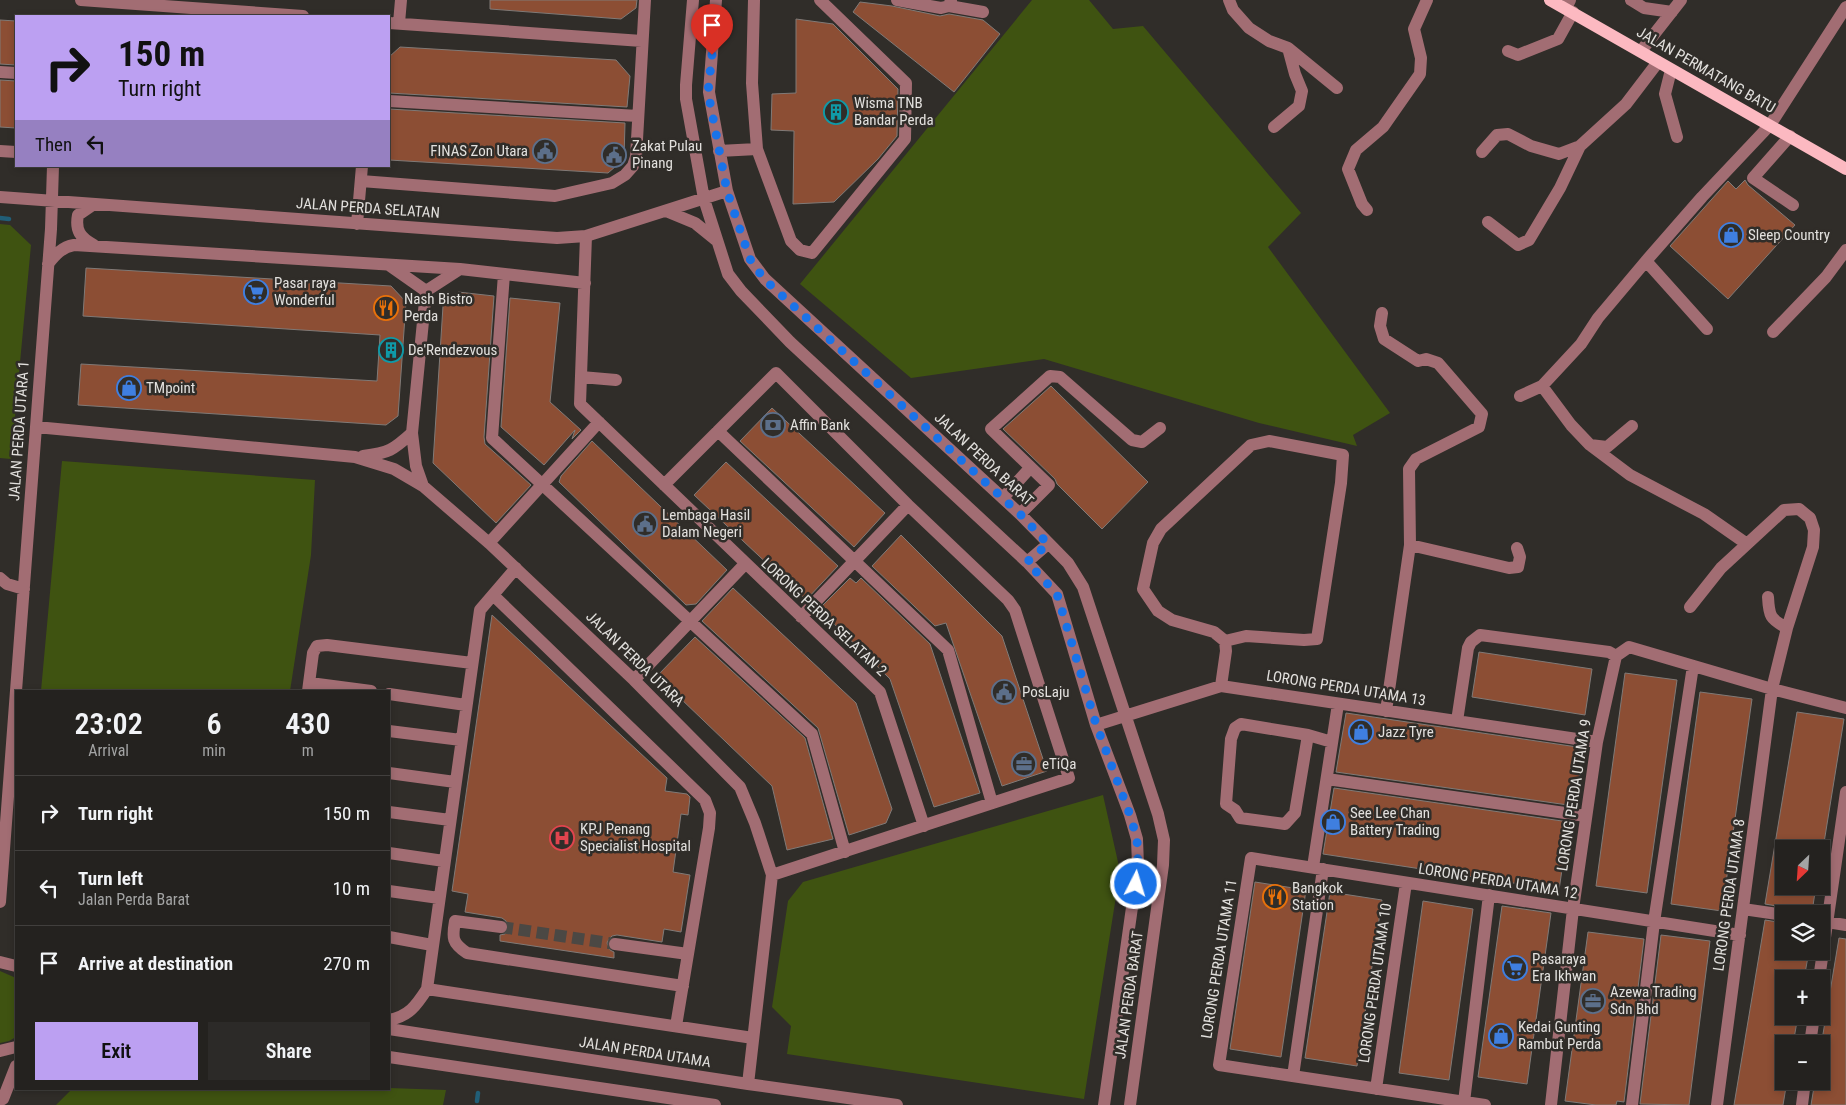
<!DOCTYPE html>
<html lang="en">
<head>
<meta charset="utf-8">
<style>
  :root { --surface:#24221f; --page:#2c2a28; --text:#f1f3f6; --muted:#a3a4a4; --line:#413f3d; --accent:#bca0f2 }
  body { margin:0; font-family:"Roboto Condensed",sans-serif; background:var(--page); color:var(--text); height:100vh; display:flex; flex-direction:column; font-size:19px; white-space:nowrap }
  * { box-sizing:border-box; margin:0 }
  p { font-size:16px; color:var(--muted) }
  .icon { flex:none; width:28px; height:28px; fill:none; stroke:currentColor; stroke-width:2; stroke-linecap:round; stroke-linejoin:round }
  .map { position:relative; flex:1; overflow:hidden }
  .details { position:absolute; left:15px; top:690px; width:375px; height:400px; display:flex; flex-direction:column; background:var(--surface); border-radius:0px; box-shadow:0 2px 8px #0003,0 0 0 1px var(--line) }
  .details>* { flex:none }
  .guide { position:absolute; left:15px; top:15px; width:375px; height:152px; border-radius:0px; box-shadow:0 2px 8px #0003,0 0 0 1px var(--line); background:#bca0f2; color:#111; overflow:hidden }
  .needle { width:32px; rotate:205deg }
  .tools { position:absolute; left:1775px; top:840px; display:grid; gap:10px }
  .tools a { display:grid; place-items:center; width:55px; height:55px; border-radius:0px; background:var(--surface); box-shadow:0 2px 8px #0003,0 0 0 1px var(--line); font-size:25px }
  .pin { position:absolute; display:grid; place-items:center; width:42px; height:42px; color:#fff; margin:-51px -21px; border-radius:50% 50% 50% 0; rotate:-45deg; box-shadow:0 0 5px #0007 }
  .pin .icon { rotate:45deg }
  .me { position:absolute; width:55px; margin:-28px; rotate:5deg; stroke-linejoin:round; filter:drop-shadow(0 0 4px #0008) }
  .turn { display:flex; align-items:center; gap:18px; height:105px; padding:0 20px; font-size:22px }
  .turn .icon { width:65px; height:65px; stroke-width:2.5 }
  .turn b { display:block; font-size:35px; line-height:42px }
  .then { display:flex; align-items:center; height:48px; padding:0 20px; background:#0003; gap:10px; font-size:19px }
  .eta { display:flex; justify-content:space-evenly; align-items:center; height:85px; text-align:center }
  .eta b { font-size:30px; font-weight:600; line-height:35px }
  .button { display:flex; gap:10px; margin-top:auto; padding:10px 20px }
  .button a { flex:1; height:58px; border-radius:0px; background:var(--accent); color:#111; font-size:20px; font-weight:600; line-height:58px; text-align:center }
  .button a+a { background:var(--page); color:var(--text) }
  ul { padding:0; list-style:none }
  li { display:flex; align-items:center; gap:15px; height:75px; padding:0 20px; border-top:1px solid var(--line) }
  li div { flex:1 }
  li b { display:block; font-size:19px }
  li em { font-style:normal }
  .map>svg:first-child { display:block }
  .green { fill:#3f5311 }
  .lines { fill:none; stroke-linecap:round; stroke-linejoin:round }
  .stream { stroke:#215e77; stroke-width:4.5 }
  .building { fill:#8c4e34; stroke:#807a77 }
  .minor-tunnel { stroke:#4b4844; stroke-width:12; stroke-dasharray:12 6; stroke-linecap:butt }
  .minor { stroke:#a26d73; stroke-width:12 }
  .major { stroke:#fcb9c1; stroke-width:12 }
  .route { stroke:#1a73e8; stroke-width:9; stroke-dasharray:0 16.2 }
  .labels { text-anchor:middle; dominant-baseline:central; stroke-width:5; stroke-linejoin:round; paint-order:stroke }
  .street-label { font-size:15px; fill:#e2e0dd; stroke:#302d29 }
  .poi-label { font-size:15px; fill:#e2e0dd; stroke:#302d29; text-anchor:start }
</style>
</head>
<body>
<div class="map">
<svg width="1846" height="1105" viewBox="0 0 1846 1105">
  <rect width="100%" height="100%" fill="#302d29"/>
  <!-- green -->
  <path class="green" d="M1032,0H1089L1113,29L1143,26L1301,213L1268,247L1390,413L1353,435L1357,446L1259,423L1044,359L911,378L800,284Z
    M0,224L10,225L31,245L11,459L0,458Z
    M62,461L315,480L311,555L290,691H41Z
    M1103,795L1120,871L1084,1099L787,1054L791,1026L772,1007L788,901L803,882Z
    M0,971L16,978V1037L9,1041L0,1043Z
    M389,1088L446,1090L443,1105H56L72,1089Z"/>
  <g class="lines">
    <!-- stream -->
    <path class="stream" d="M0,218L9,219
      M477,1101L478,1093"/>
  </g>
  <!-- building -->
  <path class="building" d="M490,0H637L636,8L621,19L490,9Z
    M860,2L892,6L940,16L949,14L983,20L1000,34L954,92L853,12Z
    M796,19L833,24L898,89L897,136L878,159L834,202L793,204L794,131L771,130L772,94L796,93Z
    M0,20L16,21V65L0,64Z
    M400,47L616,60L630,76L627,107L389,93V57Z
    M0,80L16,81V128L0,127Z
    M389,109L625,123L624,159L608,173L389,160Z
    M1745,180L1748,185L1795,225L1728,299L1670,246L1728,181L1736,189Z
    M86,268L391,286L406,302L398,416L386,425L78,405L81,364L377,381L380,335L83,316Z
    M458,292L494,296L484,437L485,444L531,485L496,523L433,463L443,306Z
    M510,298L560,303L550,402L581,430L572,439L575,430L544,465L501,427Z
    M1051,386L1148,482L1102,529L1057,484L1055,479L1003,429Z
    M772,408L885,513L854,547L740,441Z
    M592,441L727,570L696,604L686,605L559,482L561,476Z
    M726,462L838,566L806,600L694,495Z
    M901,535L1002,636L1047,771L1002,786L946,623L935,626L872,566Z
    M850,578L856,583L861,578L930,644L980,793L934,807L890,679L819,609Z
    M733,588L856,703L892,809L886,823L849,835L818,728L702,621Z
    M492,615L667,778L665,791L687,794L690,797L688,815L681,814L673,872L690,875L681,932L664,929L662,942L617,935L612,936L609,939L607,943L610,950L614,952V958L500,941V935L505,934L509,929L506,921L502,918L465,912L468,894L452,891Z
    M695,637L805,738L833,839L787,850L772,786L657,676Z
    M1479,652L1592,669L1585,715L1472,697Z
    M1625,673L1677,680L1647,893L1596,886Z
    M1700,692L1752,699L1722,911L1671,904Z
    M1797,712L1844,719L1823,849H1784V886H1816L1812,912L1765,904Z
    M1346,713L1584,748L1575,806L1336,772Z
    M1334,788L1569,822L1559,890L1323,854Z
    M1255,882L1306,890L1281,1057L1230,1049Z
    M1330,892L1382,900L1357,1066L1305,1058Z
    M1423,901L1473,909L1449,1080L1399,1073Z
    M1502,906L1551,913L1527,1084L1478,1077Z
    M1765,920L1784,923V951H1809L1804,979H1784V1016H1798L1793,1044H1784V1081H1787L1783,1105H1734Z
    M1588,932L1644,939L1624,1102L1617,1101L1616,1105H1596L1565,1101Z
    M1661,935L1710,941L1689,1105L1640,1104Z
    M1839,938L1846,939V1105H1811L1815,1081H1821V1046Z"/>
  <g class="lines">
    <!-- minor-tunnel -->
    <path class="minor-tunnel" d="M501,927L615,944"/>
    <!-- minor -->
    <path class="minor" d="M81,0L303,16
      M693,0L686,85V99L704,199L728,274L741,291L790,342L1027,562L1057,594L1096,725L1130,815L1137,839L1138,865L1104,1105
      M716,0L709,92L727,191L750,259L765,279L1020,514L1068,563L1083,587L1158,814L1164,840L1163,865L1130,1105
      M754,0L752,83L757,149L791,241L800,250L812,253L905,139L906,83L820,0
      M897,0L941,8L949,6L951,0
      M1229,0L1233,10L1249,28L1269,41L1288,48L1337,88
      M1631,0L1644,8L1672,12
      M949,6L983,12
      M1566,8L1570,0
      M389,23L642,41
      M399,23L401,0
      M1508,51L1518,55L1558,39L1573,12
      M1641,51L1681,0
      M1671,70L1665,94L1677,137
      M0,72L16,73
      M389,101L638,116
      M1274,127L1299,106L1302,91L1295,74L1288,48
      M1790,136L1753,178L1793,205
      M0,151L16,152
      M719,151L757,149
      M1482,152L1497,135L1508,134L1531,146L1559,154L1580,146L1626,104L1658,62
      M361,181L555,196L612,183L625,175L633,166L636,157L645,0
      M0,197L557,238L586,236L727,191
      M1367,210L1362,204L1348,169L1356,150L1383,127L1420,74L1421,58L1414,29L1427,0
      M666,211L695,223L716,240
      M1488,222L1518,245L1529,240L1560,188L1580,146
      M357,224L362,166
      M586,236L580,404L880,692L924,826
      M94,245C80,238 75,230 78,215L94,204
      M1646,261L1707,329
      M48,264C55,255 62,247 74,245L460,269L585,283
      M389,265L426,291
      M504,274L492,438L812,734L845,852
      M426,291L460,269
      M1382,313L1380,326L1384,339L1418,361L1426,359L1438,363L1482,414L1479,427L1416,459L1409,469L1410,545L1386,711
      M1773,332L1826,277L1846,250
      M581,377L616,380
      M1542,386L1571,425L1590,445L1630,475L1704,514L1747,544
      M1520,396L1542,386L1581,344L1598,318L1646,261L1702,197L1770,125L1846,7
      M36,427L355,457L394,469L423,486L489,543L634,680L740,787L755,823L772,875L748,1084
      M718,431L948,650L992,803
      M1590,445L1607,447L1632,426
      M363,456C389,453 393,450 412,433
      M664,485L776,373L908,505L1008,600L1015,610L1069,778L772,875
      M423,486L416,466L412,433L426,291
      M1003,498L1030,468
      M1020,514L1049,485L991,429L1050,376L1060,377L1132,440L1142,442L1160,428
      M489,543L599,422
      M1410,545L1509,568L1518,567L1520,557L1517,548
      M1027,562L1048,544
      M0,578L7,584L24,589
      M493,595L705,800L710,813L709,828L676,1026
      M1768,597C1769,616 1770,619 1787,628
      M1690,607L1721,568L1784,510L1799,509L1810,518L1814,530L1813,547L1787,628L1772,689L1717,1105
      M801,617L908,505
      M634,680L745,564
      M310,683L371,691
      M1221,686L1226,651L1225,641L1214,632L1172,620L1158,611L1143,589L1153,543L1161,529L1251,445L1269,441L1343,455L1341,483L1317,639L1304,640L1246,636L1225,641
      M308,691L313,653L317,646L327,645L472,663
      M389,694L466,705
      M1457,721L1468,648L1471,642L1480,635L1609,652L1616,656
      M1096,725L1221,686L1597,742
      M389,731L461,740
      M1308,735L1295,813L1285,824L1240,818L1235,810L1226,804L1231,739L1235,728L1241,724L1308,735L1332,742
      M389,773L455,782
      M1327,779L1586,816
      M389,812L450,820
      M389,853L444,861
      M1313,867L1338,704
      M389,891L439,898
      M0,902L51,229L53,166
      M1743,909L1784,915
      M1821,921L1846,925
      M501,927L455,921C452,938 452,943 467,953L683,986
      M389,937L432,945
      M615,944L688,954
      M0,962L16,966
      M1819,979L1846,792
      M427,989L753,1038
      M389,1020C409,1016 416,1006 427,989L480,610L516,568
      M389,1029L748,1084L897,1105
      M1810,1044L1814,1016
      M0,1051L16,1047
      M389,1057L715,1105
      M1293,1076L1323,869
      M1376,1089L1406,883
      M0,1100L3,1099L16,1066
      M1464,1102L1489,895
      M1485,1105L1219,1065L1251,858L1740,935
      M1551,1105L1573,909L1597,742L1616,656L1629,647L1772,689L1846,708
      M1632,1105L1654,922L1693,666
      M1802,1105L1805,1081"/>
    <!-- major -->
    <path class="major" d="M1550,0L1846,169"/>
  </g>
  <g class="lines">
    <!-- route -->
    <path class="route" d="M712,55L708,92L727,191L750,259L764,279L1020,514L1048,544L1027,562L1057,594L1096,724L1130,815L1137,839L1138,866L1136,884"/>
  </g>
  <!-- icons -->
  <defs>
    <symbol id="building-ring" viewBox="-11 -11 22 22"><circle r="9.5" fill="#302d29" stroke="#0f9aa8" stroke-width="1.5"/><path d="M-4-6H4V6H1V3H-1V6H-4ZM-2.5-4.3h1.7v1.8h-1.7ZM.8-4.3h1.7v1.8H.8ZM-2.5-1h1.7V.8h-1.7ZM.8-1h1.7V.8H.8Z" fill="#0f9aa8"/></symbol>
    <symbol id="civic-ring" viewBox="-11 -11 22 22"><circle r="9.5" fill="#302d29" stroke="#5c6f8a" stroke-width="1.5"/><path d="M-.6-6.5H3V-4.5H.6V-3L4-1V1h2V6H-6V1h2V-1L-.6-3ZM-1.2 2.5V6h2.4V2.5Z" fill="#5c6f8a"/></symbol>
    <symbol id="shop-ring" viewBox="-11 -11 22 22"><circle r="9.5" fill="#302d29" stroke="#3f7fe0" stroke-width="1.5"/><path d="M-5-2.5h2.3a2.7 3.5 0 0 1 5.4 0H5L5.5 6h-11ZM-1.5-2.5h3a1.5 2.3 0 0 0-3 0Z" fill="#3f7fe0"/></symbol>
    <symbol id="supermarket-ring" viewBox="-11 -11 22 22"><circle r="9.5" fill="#302d29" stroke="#3f7fe0" stroke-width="1.5"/><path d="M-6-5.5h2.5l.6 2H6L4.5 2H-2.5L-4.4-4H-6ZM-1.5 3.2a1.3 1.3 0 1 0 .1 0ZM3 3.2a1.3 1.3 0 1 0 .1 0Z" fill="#3f7fe0"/></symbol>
    <symbol id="restaurant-ring" viewBox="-11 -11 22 22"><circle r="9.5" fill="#302d29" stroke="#e8710a" stroke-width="1.5"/><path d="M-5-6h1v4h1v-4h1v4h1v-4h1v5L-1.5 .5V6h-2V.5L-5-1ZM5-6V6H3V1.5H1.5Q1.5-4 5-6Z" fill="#e8710a"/></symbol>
    <symbol id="bank-ring" viewBox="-11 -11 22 22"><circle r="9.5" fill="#302d29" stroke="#5c6f8a" stroke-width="1.5"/><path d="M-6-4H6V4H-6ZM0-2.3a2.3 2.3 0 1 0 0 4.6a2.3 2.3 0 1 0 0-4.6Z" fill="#5c6f8a"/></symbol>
    <symbol id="office-ring" viewBox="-11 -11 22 22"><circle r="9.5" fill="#302d29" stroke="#5c6f8a" stroke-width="1.5"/><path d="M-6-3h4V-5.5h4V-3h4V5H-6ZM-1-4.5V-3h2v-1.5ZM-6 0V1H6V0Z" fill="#5c6f8a"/></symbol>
    <symbol id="hospital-ring" viewBox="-11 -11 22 22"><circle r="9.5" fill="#302d29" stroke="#e0444e" stroke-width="1.5"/><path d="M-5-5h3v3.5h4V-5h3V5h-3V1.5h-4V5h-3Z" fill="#e0444e"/></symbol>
  </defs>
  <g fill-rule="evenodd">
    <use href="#building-ring" x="822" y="98" width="28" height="28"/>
    <use href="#civic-ring" x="531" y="137" width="28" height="28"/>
    <use href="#civic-ring" x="600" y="141" width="28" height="28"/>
    <use href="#shop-ring" x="1717" y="221" width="28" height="28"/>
    <use href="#supermarket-ring" x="242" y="278" width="28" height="28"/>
    <use href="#restaurant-ring" x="372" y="294" width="28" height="28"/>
    <use href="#building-ring" x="377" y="336" width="28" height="28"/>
    <use href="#shop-ring" x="115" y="374" width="28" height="28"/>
    <use href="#bank-ring" x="759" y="411" width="28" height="28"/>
    <use href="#civic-ring" x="631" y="510" width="28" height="28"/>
    <use href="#civic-ring" x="990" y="678" width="28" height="28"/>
    <use href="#shop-ring" x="1347" y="718" width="28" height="28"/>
    <use href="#office-ring" x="1010" y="750" width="28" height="28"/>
    <use href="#shop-ring" x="1319" y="808" width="28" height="28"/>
    <use href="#hospital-ring" x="548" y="824" width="28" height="28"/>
    <use href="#restaurant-ring" x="1261" y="883" width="28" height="28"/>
    <use href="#supermarket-ring" x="1501" y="954" width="28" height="28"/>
    <use href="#office-ring" x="1579" y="987" width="28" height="28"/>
    <use href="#shop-ring" x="1487" y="1022" width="28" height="28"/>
  </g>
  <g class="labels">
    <!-- street labels -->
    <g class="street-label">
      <text transform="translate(1706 70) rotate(30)">JALAN PERMATANG BATU</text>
      <text transform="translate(368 208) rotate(4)">JALAN PERDA SELATAN</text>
      <text transform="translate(19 431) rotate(-86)">JALAN PERDA UTARA 1</text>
      <text transform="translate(984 459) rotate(43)">JALAN PERDA BARAT</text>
      <text transform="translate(824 617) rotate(43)">LORONG PERDA SELATAN 2</text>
      <text transform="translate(635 659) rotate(44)">JALAN PERDA UTARA</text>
      <text transform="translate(1346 688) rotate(9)">LORONG PERDA UTAMA 13</text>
      <text transform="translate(1574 795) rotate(-81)">LORONG PERDA UTAMA 9</text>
      <text transform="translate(1498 881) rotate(9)">LORONG PERDA UTAMA 12</text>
      <text transform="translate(1729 895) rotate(-82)">LORONG PERDA UTAMA 8</text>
      <text transform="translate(1219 959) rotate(-81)">LORONG PERDA UTAMA 11</text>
      <text transform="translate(1375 983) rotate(-82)">LORONG PERDA UTAMA 10</text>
      <text transform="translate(1129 995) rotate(-82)">JALAN PERDA BARAT</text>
      <text transform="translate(645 1052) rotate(9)">JALAN PERDA UTAMA</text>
    </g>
    <!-- poi labels -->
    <g class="poi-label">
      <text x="854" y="103">Wisma TNB<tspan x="854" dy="17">Bandar Perda</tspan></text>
      <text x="632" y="146">Zakat Pulau<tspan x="632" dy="17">Pinang</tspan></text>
      <text x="528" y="151" text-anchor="end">FINAS Zon Utara</text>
      <text x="1748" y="235">Sleep Country</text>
      <text x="274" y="283">Pasar raya<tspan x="274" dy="17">Wonderful</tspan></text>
      <text x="404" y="299">Nash Bistro<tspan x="404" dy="17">Perda</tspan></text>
      <text x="408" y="350">De'Rendezvous</text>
      <text x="146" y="388">TMpoint</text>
      <text x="790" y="425">Affin Bank</text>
      <text x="662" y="515">Lembaga Hasil<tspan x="662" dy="17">Dalam Negeri</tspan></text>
      <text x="1022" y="692">PosLaju</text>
      <text x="1378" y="732">Jazz Tyre</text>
      <text x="1042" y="764">eTiQa</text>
      <text x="1350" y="813">See Lee Chan<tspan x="1350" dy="17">Battery Trading</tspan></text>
      <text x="580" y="829">KPJ Penang<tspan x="580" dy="17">Specialist Hospital</tspan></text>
      <text x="1292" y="888">Bangkok<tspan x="1292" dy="17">Station</tspan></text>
      <text x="1532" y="959">Pasaraya<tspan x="1532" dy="17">Era Ikhwan</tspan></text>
      <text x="1610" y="992">Azewa Trading<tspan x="1610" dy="17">Sdn Bhd</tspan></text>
      <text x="1518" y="1027">Kedai Gunting<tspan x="1518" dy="17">Rambut Perda</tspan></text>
    </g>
  </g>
</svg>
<div class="tools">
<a><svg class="needle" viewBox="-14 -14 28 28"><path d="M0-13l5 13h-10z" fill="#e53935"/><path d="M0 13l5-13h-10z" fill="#a3a4a4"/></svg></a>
<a><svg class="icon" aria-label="layers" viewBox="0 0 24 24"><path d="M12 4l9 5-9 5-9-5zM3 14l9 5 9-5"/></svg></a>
<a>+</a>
<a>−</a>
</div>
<div class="pin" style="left:712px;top:55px;background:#d93025"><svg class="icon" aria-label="arrive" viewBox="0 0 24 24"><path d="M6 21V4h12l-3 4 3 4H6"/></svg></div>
<svg class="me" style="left:1136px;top:884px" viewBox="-20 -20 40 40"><circle r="17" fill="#1a73e8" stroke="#fff" stroke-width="3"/><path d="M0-11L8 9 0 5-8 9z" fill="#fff"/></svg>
<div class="guide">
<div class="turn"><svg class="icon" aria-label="right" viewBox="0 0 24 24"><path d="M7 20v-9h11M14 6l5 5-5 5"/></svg><div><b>150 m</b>Turn right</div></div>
<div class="then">Then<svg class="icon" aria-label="left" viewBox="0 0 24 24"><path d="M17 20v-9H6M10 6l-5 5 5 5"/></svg></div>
</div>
<section class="details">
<div class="eta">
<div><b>23:02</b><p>Arrival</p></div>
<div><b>6</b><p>min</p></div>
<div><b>430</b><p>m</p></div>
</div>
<ul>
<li><svg class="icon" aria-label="right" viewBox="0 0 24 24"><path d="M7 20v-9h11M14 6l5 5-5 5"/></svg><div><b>Turn right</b></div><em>150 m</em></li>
<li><svg class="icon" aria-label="left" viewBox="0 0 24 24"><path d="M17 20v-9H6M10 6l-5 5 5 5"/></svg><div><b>Turn left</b><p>Jalan Perda Barat</p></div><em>10 m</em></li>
<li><svg class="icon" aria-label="arrive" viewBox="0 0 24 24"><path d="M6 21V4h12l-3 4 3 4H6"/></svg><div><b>Arrive at destination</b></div><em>270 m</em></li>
</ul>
<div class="button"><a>Exit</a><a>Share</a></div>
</section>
</div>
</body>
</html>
